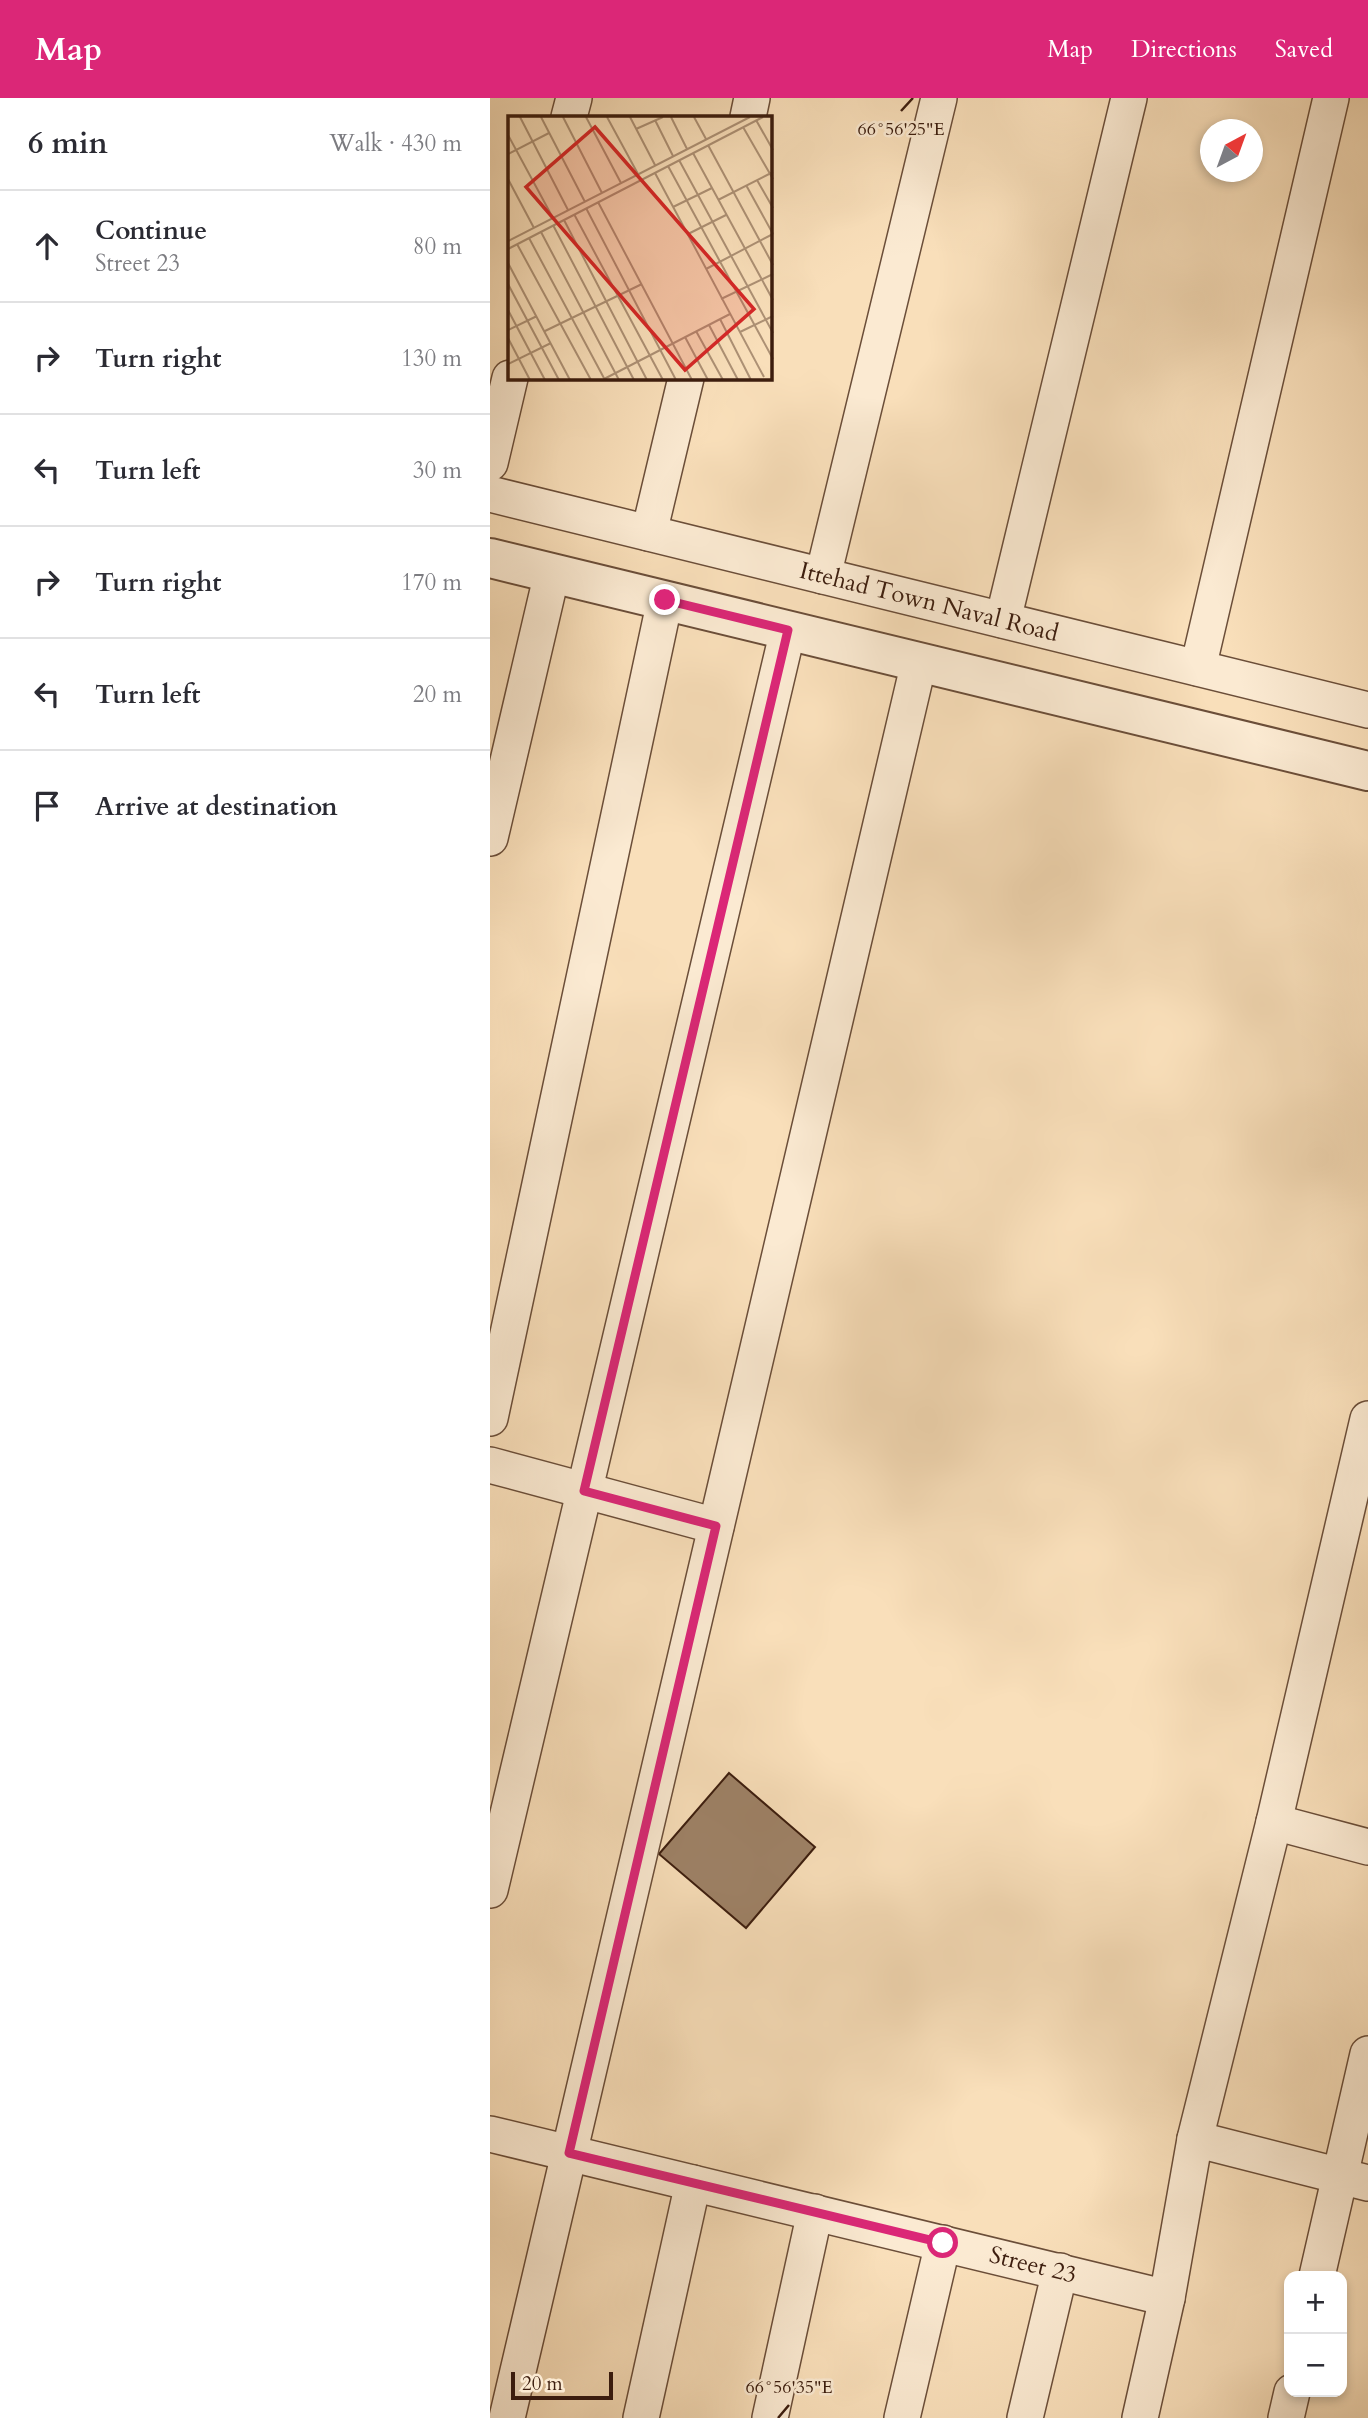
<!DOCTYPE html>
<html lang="en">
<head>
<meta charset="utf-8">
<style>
  body { margin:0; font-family:Cardo,serif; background:#f7f7f7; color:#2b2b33 }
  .controls { position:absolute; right:21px; bottom:21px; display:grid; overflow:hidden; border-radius:14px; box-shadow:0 4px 10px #0003 }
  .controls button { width:63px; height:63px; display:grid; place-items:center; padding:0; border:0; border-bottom:2px solid #e1e1e2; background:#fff; color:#2b2b33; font:35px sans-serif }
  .compass { position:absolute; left:710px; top:21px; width:63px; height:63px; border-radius:50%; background:#fff; box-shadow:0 4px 10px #0003; rotate:41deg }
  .scale { position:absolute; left:21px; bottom:18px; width:102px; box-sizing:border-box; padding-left:7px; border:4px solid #3c1d0e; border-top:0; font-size:19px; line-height:24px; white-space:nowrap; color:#3c1d0e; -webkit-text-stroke:5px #fbead2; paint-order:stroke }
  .stop { position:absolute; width:21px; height:21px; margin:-16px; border:5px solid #db2777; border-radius:50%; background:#fff }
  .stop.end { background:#db2777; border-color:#fff; box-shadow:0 2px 7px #0008 }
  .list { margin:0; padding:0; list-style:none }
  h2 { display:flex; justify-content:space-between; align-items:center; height:91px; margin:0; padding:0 28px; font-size:30px }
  h2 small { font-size:23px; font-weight:400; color:#7c7c81 }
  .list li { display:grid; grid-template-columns:46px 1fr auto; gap:21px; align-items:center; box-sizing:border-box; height:112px; padding:0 28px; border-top:2px solid #e1e1e2 }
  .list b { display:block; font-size:26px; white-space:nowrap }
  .list p { margin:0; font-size:23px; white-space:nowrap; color:#7c7c81 }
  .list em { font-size:23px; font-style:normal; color:#7c7c81 }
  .icon { flex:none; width:38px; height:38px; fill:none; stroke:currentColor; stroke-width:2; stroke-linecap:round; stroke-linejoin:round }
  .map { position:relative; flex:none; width:878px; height:2320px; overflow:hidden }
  header { display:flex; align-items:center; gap:42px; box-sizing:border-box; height:98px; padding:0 35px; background:#db2777; color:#fff }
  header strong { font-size:33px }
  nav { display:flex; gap:38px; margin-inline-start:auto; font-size:24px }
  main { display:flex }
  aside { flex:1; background:#fff }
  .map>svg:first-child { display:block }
</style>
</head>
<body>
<header>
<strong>Map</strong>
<nav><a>Map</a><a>Directions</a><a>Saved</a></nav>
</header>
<main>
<aside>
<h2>6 min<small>Walk · 430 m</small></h2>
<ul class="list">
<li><svg class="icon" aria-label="ahead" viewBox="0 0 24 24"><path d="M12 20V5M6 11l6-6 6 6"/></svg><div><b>Continue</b><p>Street 23</p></div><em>80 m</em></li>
<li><svg class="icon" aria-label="right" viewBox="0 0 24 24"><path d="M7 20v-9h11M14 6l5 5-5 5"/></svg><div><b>Turn right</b></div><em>130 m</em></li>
<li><svg class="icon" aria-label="left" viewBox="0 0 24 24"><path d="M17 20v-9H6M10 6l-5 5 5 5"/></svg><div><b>Turn left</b></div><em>30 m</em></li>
<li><svg class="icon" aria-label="right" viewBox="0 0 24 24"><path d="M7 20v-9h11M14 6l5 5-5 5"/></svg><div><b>Turn right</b></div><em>170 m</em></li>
<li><svg class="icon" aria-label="left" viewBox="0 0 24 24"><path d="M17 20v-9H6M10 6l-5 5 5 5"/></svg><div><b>Turn left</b></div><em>20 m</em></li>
<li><svg class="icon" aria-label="arrive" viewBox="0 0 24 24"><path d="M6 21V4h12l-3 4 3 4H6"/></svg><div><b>Arrive at destination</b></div></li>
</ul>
</aside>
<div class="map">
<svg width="878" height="2320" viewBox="0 0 878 2320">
  <rect width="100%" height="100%" fill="#f9dfba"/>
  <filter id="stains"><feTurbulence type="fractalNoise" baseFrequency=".00286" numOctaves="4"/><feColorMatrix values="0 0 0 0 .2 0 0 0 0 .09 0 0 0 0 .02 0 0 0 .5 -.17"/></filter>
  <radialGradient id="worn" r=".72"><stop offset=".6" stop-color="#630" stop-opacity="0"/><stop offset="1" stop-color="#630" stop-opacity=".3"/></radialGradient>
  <!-- building -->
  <polygon fill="#9e8267" stroke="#3c1d0e" stroke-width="2" points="239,1675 325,1749 256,1830 169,1756"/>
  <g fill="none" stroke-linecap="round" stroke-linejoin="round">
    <defs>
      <g id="minor">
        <polyline points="79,19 84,0"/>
        <polyline points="258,19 262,0"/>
        <polyline points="0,365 20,280"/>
        <polyline points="0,396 878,612"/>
        <polyline points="159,435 196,280"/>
        <polyline points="333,478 449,0"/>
        <polyline points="513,522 639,0"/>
        <polyline points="708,570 841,0"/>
        <polyline points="0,740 62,475"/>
        <polyline points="0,1320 175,502"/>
        <polyline points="0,1367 226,1428"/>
        <polyline points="784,1724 878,1749"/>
        <polyline points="0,1792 298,532"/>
        <polyline points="0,2036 677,2200"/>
        <polyline points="705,2041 878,2085"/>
        <polyline points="827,2178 878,1956"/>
        <polyline points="17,2320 429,564"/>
        <polyline points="151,2320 203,2085"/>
        <polyline points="280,2320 325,2114"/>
        <polyline points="412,2320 453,2145"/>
        <polyline points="535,2320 570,2173"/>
        <polyline points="650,2320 677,2200 705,2041 784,1724 878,1321"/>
        <polyline points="796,2320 802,2294"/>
      </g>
      <polyline id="tertiary" points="0,460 878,673"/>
    </defs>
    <!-- minor casing -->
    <use href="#minor" stroke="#6b4e39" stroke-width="38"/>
    <!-- tertiary casing -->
    <use href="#tertiary" stroke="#6b4e39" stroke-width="42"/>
    <!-- minor -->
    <use href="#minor" stroke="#fbead2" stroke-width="35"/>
    <!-- tertiary -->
    <use href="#tertiary" stroke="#fbead2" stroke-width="38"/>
  </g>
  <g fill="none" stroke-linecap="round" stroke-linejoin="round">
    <!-- route -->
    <polyline stroke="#db2777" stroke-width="9" points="175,502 298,532 94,1393 226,1428 79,2055 453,2145"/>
  </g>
  <!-- ticks -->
  <path fill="none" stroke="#3c1d0e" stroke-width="2.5" d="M411 13 423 0M288 2320 299 2307"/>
  <g text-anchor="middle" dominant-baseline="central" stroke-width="5" stroke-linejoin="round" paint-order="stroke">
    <!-- street labels -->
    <g font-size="24" fill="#3c1d0e" stroke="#fbead2">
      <text transform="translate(439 504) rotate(14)">Ittehad Town Naval Road</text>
      <text transform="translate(543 2167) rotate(14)">Street 23</text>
    </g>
  </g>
  <!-- overview -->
  <g transform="translate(18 18)">
    <rect width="264" height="264" fill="#f9dfba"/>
    <path fill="none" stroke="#ad9175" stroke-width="2" d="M12 1 60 94M33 1 77 86M55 1 94 77M78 1 113 67M99 1 130 58M122 1 147 49M163 1 179 33M186 1 198 23M147 4 165 40M248 4 265 34M235 11 265 63M128 13 155 1M0 19 45 102M200 29 265 149M185 37 265 184M0 38 41 17M171 44 265 217M160 50 265 243M147 57 256 261M0 63 26 112M249 64 265 92M238 69 265 118M210 84 265 56M90 86 184 264M165 91 204 72M78 92 168 264M66 98 155 264M56 104 139 264M45 109 126 264M33 116 111 264M180 118 218 99M21 122 97 264M0 125 242 1M9 128 83 264M0 133 255 1M0 147 62 264M198 153 265 118M0 168 51 264M213 183 265 158M0 194 37 264M212 203 243 264M201 209 230 264M0 214 29 200M37 215 134 168M188 215 215 264M232 216 265 200M177 221 200 264M0 222 22 264M0 248 43 227M96 263 222 198"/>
    <path fill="#d62828" fill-opacity="0.15" stroke="#d62828" stroke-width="3.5" d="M87 11 246 193 177 254 18 71Z"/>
    <rect width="264" height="264" fill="none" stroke="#3c1d0e" stroke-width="3.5"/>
  </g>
  <g font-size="18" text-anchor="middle" fill="#3c1d0e" stroke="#fbead2" stroke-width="5" stroke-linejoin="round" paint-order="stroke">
    <text x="411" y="37">66°56'25"E</text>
    <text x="299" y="2295">66°56'35"E</text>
  </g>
  <rect width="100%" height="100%" filter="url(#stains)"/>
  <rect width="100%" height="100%" fill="url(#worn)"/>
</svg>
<div class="controls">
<button>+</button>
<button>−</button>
</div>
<svg class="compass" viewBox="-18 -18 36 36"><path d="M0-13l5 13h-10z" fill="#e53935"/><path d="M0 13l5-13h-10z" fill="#7c7c81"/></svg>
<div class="scale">20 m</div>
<div class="stop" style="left:453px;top:2145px"></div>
<div class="stop end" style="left:175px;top:502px"></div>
</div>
</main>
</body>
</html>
